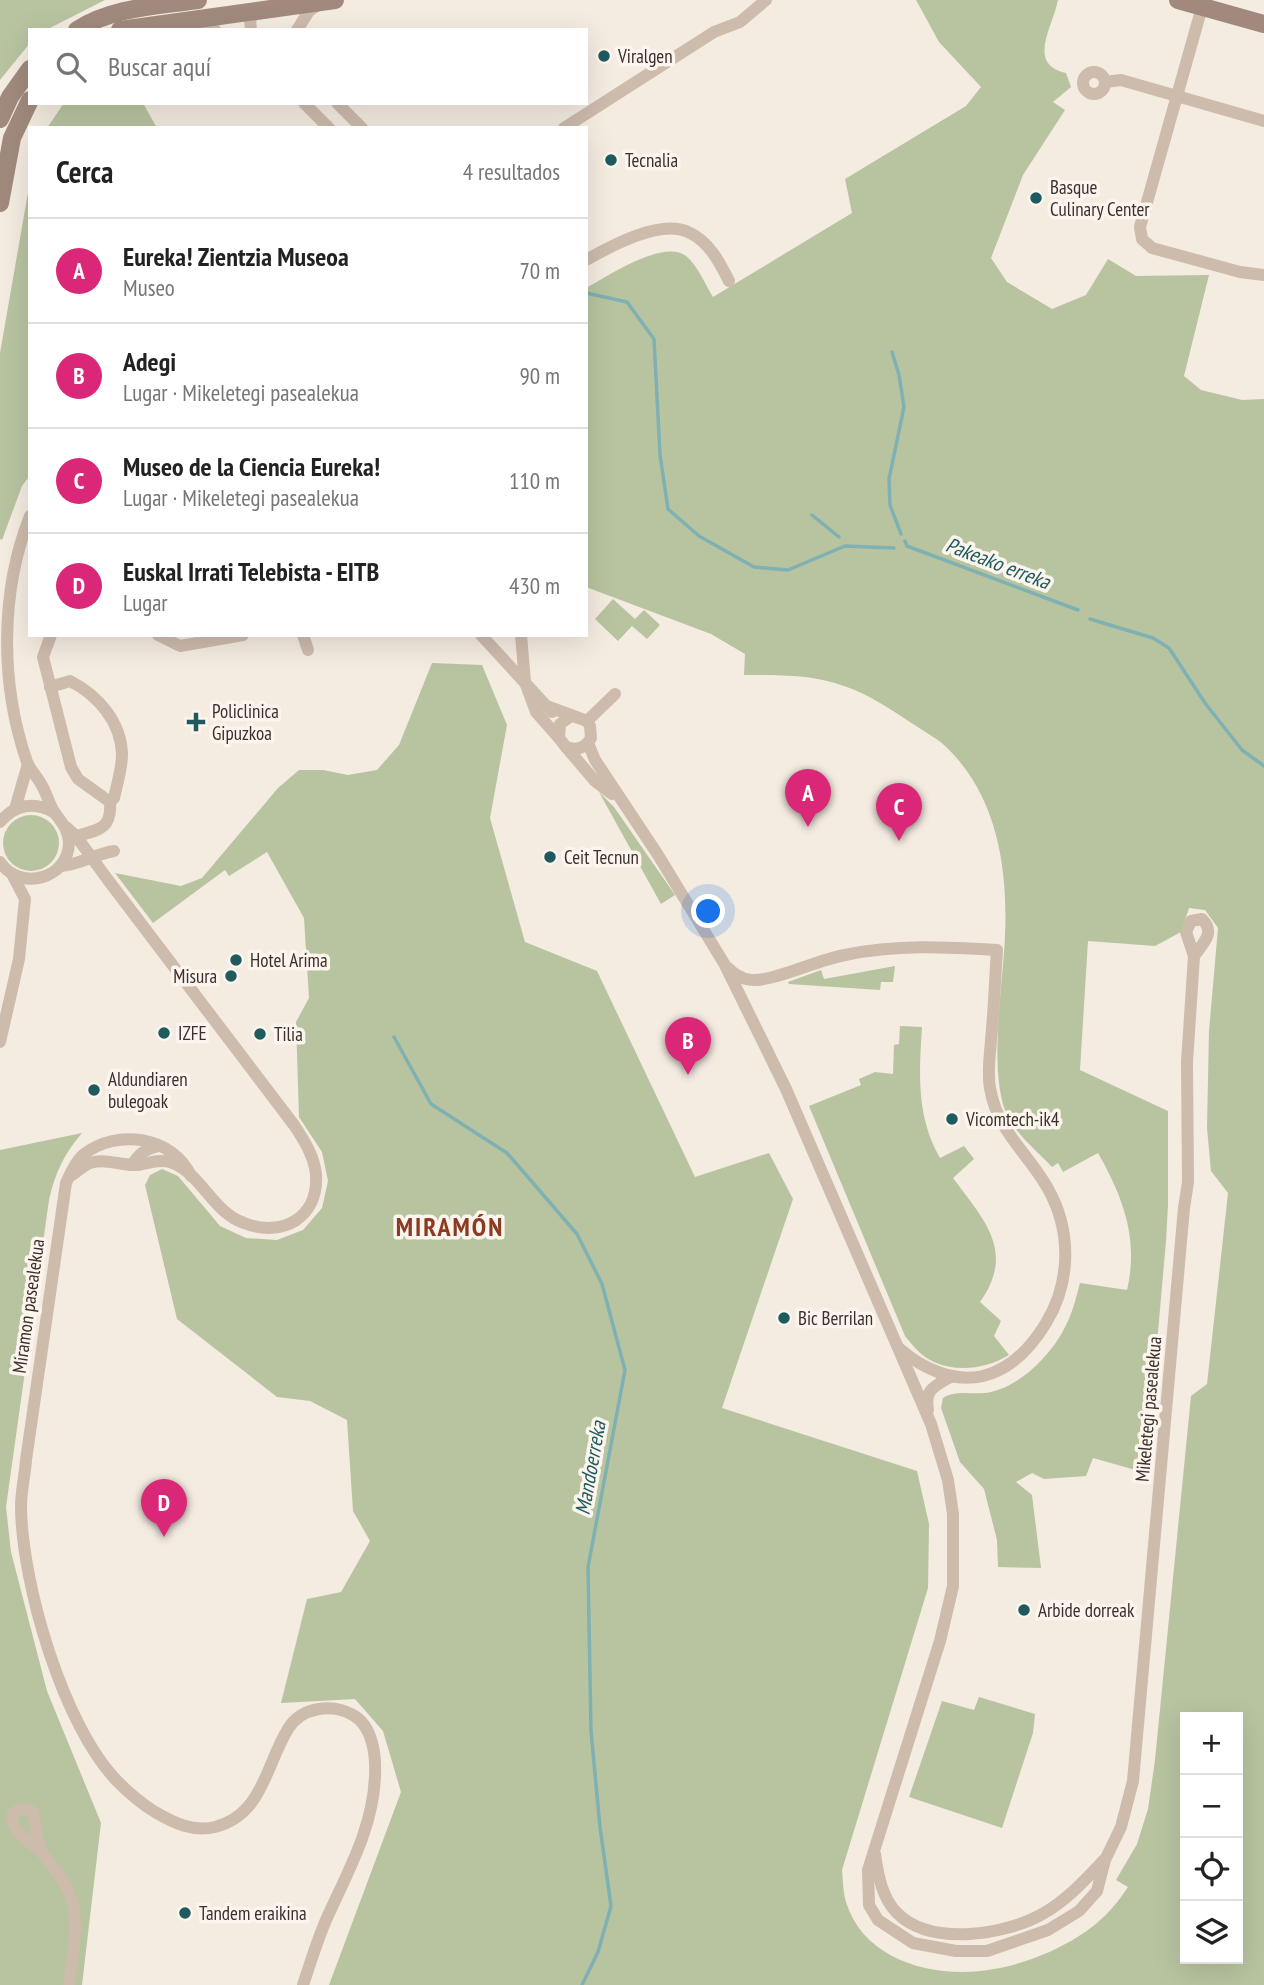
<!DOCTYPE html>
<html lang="es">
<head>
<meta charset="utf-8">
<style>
  body { margin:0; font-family:"PT Sans Narrow",sans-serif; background:#f6f6f6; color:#222 }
  .controls { position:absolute; right:21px; bottom:21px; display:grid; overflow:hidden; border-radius:0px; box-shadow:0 7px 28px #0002 }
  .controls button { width:63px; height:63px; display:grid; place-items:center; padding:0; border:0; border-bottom:2px solid #e0e0e0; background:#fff; color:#222; font:35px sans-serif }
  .you { position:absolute; left:709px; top:912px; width:24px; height:24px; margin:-18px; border:5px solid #fff; border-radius:50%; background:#1a73e8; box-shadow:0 0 0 10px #1a73e833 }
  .badge { display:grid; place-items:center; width:46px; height:46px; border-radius:50%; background:#db2777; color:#fff; font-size:23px; font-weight:700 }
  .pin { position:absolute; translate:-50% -58px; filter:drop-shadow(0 2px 4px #0008) }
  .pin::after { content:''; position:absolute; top:37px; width:24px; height:21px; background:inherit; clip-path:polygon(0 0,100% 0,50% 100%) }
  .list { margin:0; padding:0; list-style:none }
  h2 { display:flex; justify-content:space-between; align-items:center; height:91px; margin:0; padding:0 28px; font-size:30px }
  h2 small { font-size:23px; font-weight:400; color:#767676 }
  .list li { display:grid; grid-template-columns:46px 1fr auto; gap:21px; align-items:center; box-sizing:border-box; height:105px; padding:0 28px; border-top:2px solid #e0e0e0 }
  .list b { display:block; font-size:26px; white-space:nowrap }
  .list p { margin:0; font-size:23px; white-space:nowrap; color:#767676 }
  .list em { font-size:23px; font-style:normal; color:#767676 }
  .icon { flex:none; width:38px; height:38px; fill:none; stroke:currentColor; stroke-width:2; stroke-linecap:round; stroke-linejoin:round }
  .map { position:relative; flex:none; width:1264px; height:1985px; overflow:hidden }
  .search { position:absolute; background:#fff; box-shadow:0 7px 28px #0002; left:28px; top:28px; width:560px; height:77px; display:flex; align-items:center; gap:18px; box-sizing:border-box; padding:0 24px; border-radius:0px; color:#767676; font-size:26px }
  .panel { position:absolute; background:#fff; box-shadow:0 7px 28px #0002; left:28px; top:126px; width:560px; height:511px; border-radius:0px }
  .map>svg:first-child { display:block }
</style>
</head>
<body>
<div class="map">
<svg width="1264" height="1985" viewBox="0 0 1264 1985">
  <rect width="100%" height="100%" fill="#f4ebe1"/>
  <!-- green -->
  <g fill="#b8c4a0" fill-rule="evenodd">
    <polygon points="0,0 105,0 46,30 30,30 30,43 0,80"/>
    <path d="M916 0H1058C1053 27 1026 64 1066 73L1071 87 1053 102 1065 110 1023 175 991 258 1007 282 1052 309 1086 295 1108 259 1136 276 1209 275 1184 376 1201 390 1242 400 1264 399V1985H329L401 1792 383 1731 355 1699 281 1703 307 1599 341 1592 370 1541 353 1511 347 1420 310 1401 277 1397 177 1319 145 1185 150 1175 162 1169 178 1176 220 1226 246 1238 277 1240 303 1230 322 1208 328 1181 322 1152 299 1117 296 1022 309 998 304 918 267 852 229 876 225 870 153 923 115 873 181 886 202 878 278 788 299 770H323L348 775 377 770 399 745 432 663 482 665 507 725 490 818 525 942 597 971 695 1177 769 1153 793 1199 722 1408 917 1471 929 1524 928 1588 842 1870C843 1880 843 1892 846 1902 864 1962 938 1980 994 1969 1023 1964 1054 1952 1079 1936 1100 1923 1115 1907 1128 1887L1116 1880 1137 1844 1148 1809 1155 1760 1191 1396 1207 1384 1228 1193 1211 1171 1207 1128 1209 1031 1218 928 1205 910 1189 908 1181 932 1155 946 1088 941 1080 1070 1168 1111V1205L1166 1241 1146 1468 1132 1469 1093 1458 1086 1476 1044 1479 1032 1473 1016 1482 1032 1495 1041 1568 998 1567 997 1540 984 1489 960 1462 941 1408 943 1398C957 1389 975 1396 991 1392 1020 1386 1051 1355 1064 1329 1072 1315 1076 1298 1080 1283L1127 1290C1139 1239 1123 1197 1098 1153L1063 1172 1058 1163 1052 1167C1036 1150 1013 1132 1005 1110 989 1066 1003 984 1005 936 1008 867 997 794 944 745 935 737 923 731 913 724 892 710 868 694 844 686 812 674 776 675 744 675L745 654 711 634 586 587V288C608 276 663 239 686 256 698 266 705 284 713 297L852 213 845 179 966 106 981 87 939 42ZM1185 1717H1238V1959H1185Z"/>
    <polygon points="64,103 143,103 157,128 47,128"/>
    <polygon points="30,181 30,475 22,486 2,540 0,539 0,353"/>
    <polygon points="613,599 635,619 644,610 660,625 647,639 632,626 618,641 595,619"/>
    <polygon points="599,792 614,807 675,895 661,904"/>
    <circle cx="31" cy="843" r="28"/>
    <polygon points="895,966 893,982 881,982 880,990 789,984 788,982 821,970 824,979"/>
    <path d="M900 1026 922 1027C919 1073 916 1117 940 1158L964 1146 974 1159 953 1178C984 1220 1016 1251 980 1302L1001 1321 994 1336 1009 1355C988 1368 958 1373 934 1362 922 1357 913 1346 905 1336L809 1106 861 1085 859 1079 875 1072 893 1074 894 1045 899 1044Z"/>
    <path d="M82 1133C64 1154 55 1173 49 1200L6 1507 11 1552 47 1691 101 1823 82 1985H0V1150Z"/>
    <polygon points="979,1697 1035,1714 1033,1733 1002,1828 909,1797 942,1701 974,1710"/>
  </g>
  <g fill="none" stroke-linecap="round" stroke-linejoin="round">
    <!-- stream -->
    <g stroke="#7fb0b2" stroke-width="3.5">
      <polyline points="586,293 627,302 654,339 660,455 668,509 699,536 754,567 788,570 845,546 894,548"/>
      <polyline points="892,352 899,375 904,407 889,479 890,505 901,534"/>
      <polyline points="812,515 839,537"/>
      <polyline points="905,541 907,546 1078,610"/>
      <polyline points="1090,619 1153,638 1169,648 1205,703 1242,750 1264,766"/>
      <polyline points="394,1037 431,1104 507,1153 577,1234 602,1284 625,1370 588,1567 591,1731 600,1827 611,1906 598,1952 582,1985"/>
    </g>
    <!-- street -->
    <g stroke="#cdbbac" stroke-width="12">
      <polyline points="1202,7 1140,227 1142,239 1152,248 1240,272 1264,275"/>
      <polyline points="194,21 215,30"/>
      <polyline points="251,30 250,20 257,9"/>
      <polyline points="297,30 309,11 319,4"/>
      <circle cx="1094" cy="83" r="11"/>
      <polyline points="1105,82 1121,80 1264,121"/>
      <polyline points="304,103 329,128"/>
      <polyline points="337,103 362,128"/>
      <polyline points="564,128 714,32 740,22 766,0"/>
      <path d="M586 260C611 246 660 219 688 232 709 241 720 263 729 281"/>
      <path d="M51 635 43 657 71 767 78 779 110 802C112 829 99 830 76 836"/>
      <polyline points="158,635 180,646 243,635"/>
      <polyline points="303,635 308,650"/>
      <polyline points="481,635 552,712"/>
      <polyline points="521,635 525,682 536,712 559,738"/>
      <path d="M50 687 70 681C98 695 121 722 122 754 122 769 117 784 114 798L110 802"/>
      <path d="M549 707 587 721 590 726 591 738C585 748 577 751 566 747L559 738 560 724 571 716"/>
      <polyline points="587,721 615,694"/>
      <path d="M588 743 595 760 658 855 725 965 786 1089 931 1424 948 1480 953 1514V1586L940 1641 868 1870 869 1905 878 1920 913 1943 956 1951H987L1048 1930 1079 1911 1097 1891 1105 1860 1121 1827 1133 1781 1184 1208 1188 1182 1187 1062 1194 956 1186 932 1191 921 1202 919C1216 933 1203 943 1194 956"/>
      <polyline points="566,747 595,781 612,794"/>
      <polyline points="15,809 28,764"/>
      <path d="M0 822C15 804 35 801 55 813"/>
      <path d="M66 827 76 836 108 880 294 1125C304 1140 314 1156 316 1174 319 1218 282 1238 244 1223 212 1212 201 1172 170 1162 159 1159 149 1163 138 1165 122 1166 107 1158 90 1163 84 1165 78 1171 72 1175"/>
      <path d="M0 862C20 892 69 879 69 842 68 829 62 823 55 813 49 805 47 793 41 784 37 776 30 770 27 762 0 684 0 592 30 516"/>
      <path d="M60 866C80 865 94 854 114 851"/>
      <path d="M728 968C742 982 755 982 773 977 797 971 820 960 845 955 896 944 946 947 997 950 995 980 994 1010 991 1040 990 1056 987 1073 990 1088 997 1131 1027 1152 1047 1187 1072 1230 1071 1282 1046 1323 1031 1348 1011 1369 983 1376 953 1383 922 1368 900 1349"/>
      <polyline points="0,1042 19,959 25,899 12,874"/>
      <path d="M132 1165C139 1153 146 1149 159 1146"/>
      <path d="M191 1176C173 1136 116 1128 83 1155 75 1162 70 1174 66 1183L26 1460C25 1475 21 1491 21 1507 22 1584 63 1726 118 1782 129 1793 142 1804 155 1812 174 1823 192 1832 215 1827 263 1815 266 1764 288 1729 301 1707 332 1703 353 1715 373 1726 376 1756 375 1776 373 1829 347 1873 326 1920 317 1941 310 1964 303 1985"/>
      <path d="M928 1410C924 1389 935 1386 952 1376"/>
      <path d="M40 1851 33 1812C25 1806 19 1808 12 1815 13 1835 29 1839 41 1852 51 1864 63 1878 69 1893 81 1919 72 1957 69 1985"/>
      <path d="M875 1854C878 1875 882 1898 897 1913 931 1947 1007 1935 1044 1913 1067 1900 1086 1879 1104 1860"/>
    </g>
    <!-- secondary -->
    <g stroke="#a18a7d" stroke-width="18">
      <polyline points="1178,0 1264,24"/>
      <path d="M77 30C113 7 157 6 198 0"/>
      <polyline points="120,30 335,0"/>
      <polyline points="0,119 10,97 30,69"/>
      <polyline points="0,203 12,138 30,100"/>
    </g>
  </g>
  <!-- markers -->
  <g fill="#1f5a5e" stroke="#fbf5ee" stroke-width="2.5">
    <circle cx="604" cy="56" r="7"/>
    <circle cx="611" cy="160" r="7"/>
    <circle cx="1036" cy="198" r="7"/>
    <path d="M192.5 711.5h7v7h7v7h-7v7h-7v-7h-7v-7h7z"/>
    <circle cx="550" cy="857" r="7"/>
    <circle cx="236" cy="960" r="7"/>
    <circle cx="231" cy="976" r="7"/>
    <circle cx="164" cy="1033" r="7"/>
    <circle cx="260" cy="1034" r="7"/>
    <circle cx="94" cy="1090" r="7"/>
    <circle cx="952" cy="1119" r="7"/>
    <circle cx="784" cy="1318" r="7"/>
    <circle cx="1024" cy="1610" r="7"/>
    <circle cx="185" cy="1913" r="7"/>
  </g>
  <g text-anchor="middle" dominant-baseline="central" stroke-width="7" stroke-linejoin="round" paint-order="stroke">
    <!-- poi labels -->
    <g font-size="19" fill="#3b302b" stroke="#fbf5ee" text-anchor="start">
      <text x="618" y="56">Viralgen</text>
      <text x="625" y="160">Tecnalia</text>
      <text x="1050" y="187">Basque<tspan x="1050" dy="22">Culinary Center</tspan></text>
      <text x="212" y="711">Policlinica<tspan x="212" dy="22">Gipuzkoa</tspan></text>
      <text x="564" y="857">Ceit Tecnun</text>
      <text x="250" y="960">Hotel Arima</text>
      <text x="217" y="976" text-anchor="end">Misura</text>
      <text x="178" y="1033">IZFE</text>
      <text x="274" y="1034">Tilia</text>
      <text x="108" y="1079">Aldundiaren<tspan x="108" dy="22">bulegoak</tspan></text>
      <text x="966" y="1119">Vicomtech-ik4</text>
      <text x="798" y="1318">Bic Berrilan</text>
      <text x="1038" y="1610">Arbide dorreak</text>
      <text x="199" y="1913">Tandem eraikina</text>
    </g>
    <!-- street labels -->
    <g font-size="19" fill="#3b302b" stroke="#fbf5ee">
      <text transform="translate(28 1306) rotate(-82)">Miramon pasealekua</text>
      <text transform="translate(1148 1409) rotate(-85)">Mikeletegi pasealekua</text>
    </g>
    <!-- water labels -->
    <g font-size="21" font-style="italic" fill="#1f5a5e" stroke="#fbf5ee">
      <text transform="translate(998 563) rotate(21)">Pakeako erreka</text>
      <text transform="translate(590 1468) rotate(-80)">Mandoerreka</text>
    </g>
    <!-- district labels -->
    <g font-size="26" font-weight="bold" letter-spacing="2" fill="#8c3b22" stroke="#fbf5ee">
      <text x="450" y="1226">MIRAMÓN</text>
    </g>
  </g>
</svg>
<div class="controls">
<button>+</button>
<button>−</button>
<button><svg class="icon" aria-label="locate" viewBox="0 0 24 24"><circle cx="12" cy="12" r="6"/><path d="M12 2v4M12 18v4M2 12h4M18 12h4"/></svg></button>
<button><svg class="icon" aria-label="layers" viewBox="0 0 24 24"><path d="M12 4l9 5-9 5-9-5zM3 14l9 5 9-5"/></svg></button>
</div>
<div class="you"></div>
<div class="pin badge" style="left:808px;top:827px">A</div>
<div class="pin badge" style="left:688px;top:1075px">B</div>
<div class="pin badge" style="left:899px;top:841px">C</div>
<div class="pin badge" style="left:164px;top:1537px">D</div>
<div class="search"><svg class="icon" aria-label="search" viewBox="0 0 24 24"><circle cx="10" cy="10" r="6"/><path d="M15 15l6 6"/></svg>Buscar aquí</div>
<section class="panel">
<h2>Cerca<small>4 resultados</small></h2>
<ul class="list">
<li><span class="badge">A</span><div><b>Eureka! Zientzia Museoa</b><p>Museo</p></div><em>70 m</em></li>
<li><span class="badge">B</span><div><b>Adegi</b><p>Lugar · Mikeletegi pasealekua</p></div><em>90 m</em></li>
<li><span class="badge">C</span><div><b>Museo de la Ciencia Eureka!</b><p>Lugar · Mikeletegi pasealekua</p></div><em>110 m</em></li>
<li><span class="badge">D</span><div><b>Euskal Irrati Telebista - EITB</b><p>Lugar</p></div><em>430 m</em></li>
</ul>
</section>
</div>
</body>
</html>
